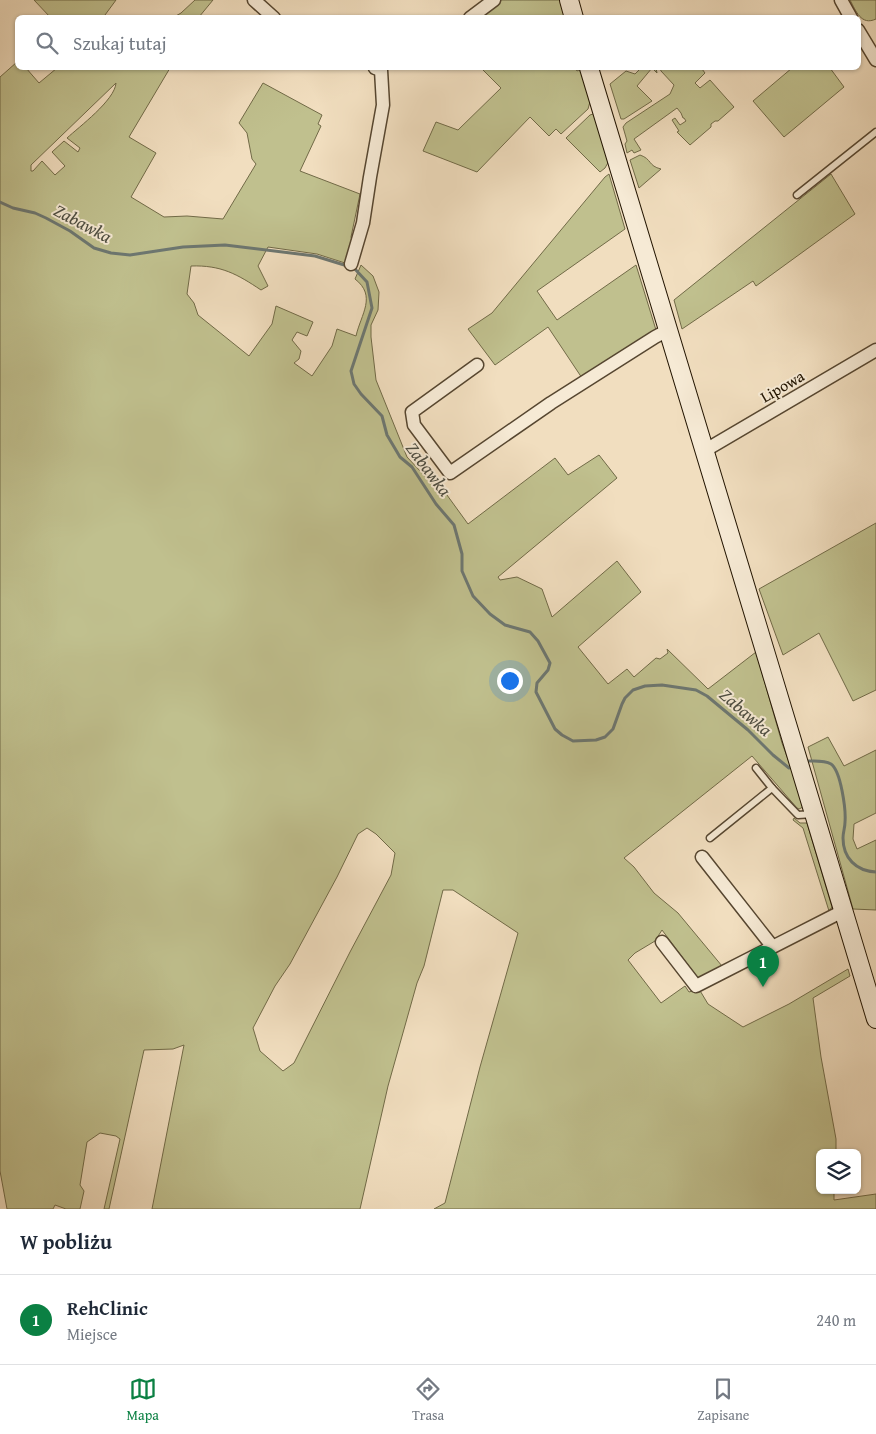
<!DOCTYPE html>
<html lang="pl">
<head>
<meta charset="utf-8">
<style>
  body { margin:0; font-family:"Gentium Book Plus",serif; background:#f6f6f7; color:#1f2937 }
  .controls { position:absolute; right:15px; bottom:15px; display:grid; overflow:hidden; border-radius:8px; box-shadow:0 1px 4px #0004 }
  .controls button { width:45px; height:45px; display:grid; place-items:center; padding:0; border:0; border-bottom:1px solid #e0e1e3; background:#fff; color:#1f2937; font:25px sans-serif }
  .you { position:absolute; left:509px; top:680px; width:18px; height:18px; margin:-12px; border:4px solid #fff; border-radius:50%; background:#1a73e8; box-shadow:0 0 0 8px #1a73e833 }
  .badge { display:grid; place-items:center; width:32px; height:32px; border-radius:50%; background:#0b8043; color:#fff; font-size:16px; font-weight:700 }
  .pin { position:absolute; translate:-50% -41px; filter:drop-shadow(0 1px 2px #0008) }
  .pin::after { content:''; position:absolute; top:26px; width:18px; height:15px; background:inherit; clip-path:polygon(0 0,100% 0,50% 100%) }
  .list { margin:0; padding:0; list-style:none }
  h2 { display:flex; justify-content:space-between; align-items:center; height:65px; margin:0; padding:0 20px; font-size:21px }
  h2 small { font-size:16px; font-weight:400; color:#747a83 }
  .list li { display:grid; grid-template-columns:32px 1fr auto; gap:15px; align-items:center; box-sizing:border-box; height:90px; padding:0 20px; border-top:1px solid #e0e1e3 }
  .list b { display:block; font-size:19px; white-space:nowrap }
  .list p { margin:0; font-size:16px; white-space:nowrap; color:#747a83 }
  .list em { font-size:16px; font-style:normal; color:#747a83 }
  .icon { flex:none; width:28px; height:28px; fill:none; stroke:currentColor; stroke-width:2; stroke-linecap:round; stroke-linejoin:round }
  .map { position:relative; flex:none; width:876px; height:1209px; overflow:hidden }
  .search { position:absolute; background:#fff; box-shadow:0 1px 4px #0004; left:15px; right:15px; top:15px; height:55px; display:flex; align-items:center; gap:12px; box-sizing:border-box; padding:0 18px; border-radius:8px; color:#747a83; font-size:19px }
  .sheet { height:155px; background:#fff }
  nav { display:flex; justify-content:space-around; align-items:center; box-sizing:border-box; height:70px; border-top:1px solid #e0e1e3; background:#fff; font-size:14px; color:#747a83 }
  nav a { display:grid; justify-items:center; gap:2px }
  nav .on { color:#0b8043 }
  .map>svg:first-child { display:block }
</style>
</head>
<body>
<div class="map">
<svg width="876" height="1209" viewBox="0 0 876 1209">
  <rect width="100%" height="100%" fill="#f1debf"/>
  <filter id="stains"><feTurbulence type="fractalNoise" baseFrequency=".004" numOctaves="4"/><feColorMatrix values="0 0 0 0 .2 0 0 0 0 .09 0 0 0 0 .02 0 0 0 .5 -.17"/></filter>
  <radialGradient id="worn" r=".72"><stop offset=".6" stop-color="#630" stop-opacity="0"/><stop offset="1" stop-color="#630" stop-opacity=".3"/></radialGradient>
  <!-- green -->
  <g fill="#c0c08e" stroke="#716a47" fill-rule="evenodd">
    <polygon points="34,0 116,0 105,15 108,18 50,17"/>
    <polygon points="195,0 213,0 199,17 174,17 181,13"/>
    <polygon points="498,0 560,0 566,17 475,18"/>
    <path d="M850 0H876V19C861 26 856 11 850 0Z"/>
    <path d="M17 62 18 68H26L39 83 57 68H170L129 137 156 153 131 197 164 217 187 216 223 219 256 164 252 159 247 133 239 123 263 83 322 115 318 124 321 126 300 171 360 194 351 237 354 246 349 262 345 263 317 254 268 247 258 266 268 286 261 290C237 274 221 265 191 266L187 294 194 303 198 315 249 356 272 324 276 306 313 322 307 336 297 332 292 340 301 351 299 359 294 363 312 376 332 346 337 329 356 336C361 314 377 296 355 279L361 265 373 276 379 292 378 310 371 325V337L376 380 407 457 435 487 439 484 468 524 555 458 568 475 599 455 617 478 498 577 500 580 517 577 542 589 552 617 617 561 641 592 578 647 608 684 627 669 634 677 656 658 660 659 668 653 667 649 708 689 756 652 782 743 804 803 803 807 799 809 797 808 752 756 624 858 634 867 654 893 678 913 722 966 698 978 662 930 655 941 635 953 628 960 661 1003 685 986 689 992 699 989 708 1004 743 1027 789 1004 848 969 850 976 813 998 821 1057 836 1139V1153H820V1190H834V1200L876 1194V1209H434L445 1203 480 1067 518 933 453 890H443L424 966 417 983 388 1086 360 1209H152L184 1045 173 1049 144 1050 109 1209H104L120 1139 116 1136 100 1133 87 1142 80 1185 84 1191 80 1209H66L55 1205 53 1209H7L0 1171V77ZM116 83C115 100 79 127 67 138L80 148 78 152 64 141 52 152 65 166 55 175 42 161 33 171H31V165ZM367 828 376 834 395 853 391 875 350 952 294 1063 283 1071 260 1051 253 1028 275 986 290 964 337 877 358 834Z"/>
    <polygon points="481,68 575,68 577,71 581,69 591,98 588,109 561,134 556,129 549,136 530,117 477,172 423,151 436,122 458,130 501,88"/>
    <polygon points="641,68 656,68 657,73 652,68 637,86 652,101 624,119 621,119 610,84 626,71 635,74"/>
    <polygon points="660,68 703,68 702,69 705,73 695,83 700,88 710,80 734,107 718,121 715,121 711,124 711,127 690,145 677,132 679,131 672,120 675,118 680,125 686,121 684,118 683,118 681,113 677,108 634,139 641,150 634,153 632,150 627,153 625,144 627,141 623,127 626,123 670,94 674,85 661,71"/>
    <polygon points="792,68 830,68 844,87 784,137 753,101"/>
    <polygon points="593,114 596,115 610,159 605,168 600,172 566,138 590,115"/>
    <path d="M640 155C652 159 648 166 661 169L639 188 630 160Z"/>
    <polygon points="609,174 625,229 537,291 557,320 636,265 656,330 582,378 548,327 495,365 468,329 492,313 605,177"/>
    <polygon points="831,174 855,214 756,286 753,281 682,329 674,300"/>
    <polygon points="876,523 876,690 853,701 819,633 783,655 759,589"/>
    <polygon points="828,737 844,766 876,750 876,813 854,824 853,839 857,849 876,840 876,910 853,909 808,747"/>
    <polygon points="794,818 800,823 807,823 832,907 829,911 803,828 793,820"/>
  </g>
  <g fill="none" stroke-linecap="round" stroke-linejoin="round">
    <!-- stream -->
    <g stroke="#6d7771" stroke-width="3">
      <polyline points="0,202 13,208 35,213 46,218 70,231 94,248 111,253 130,255 183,247 225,245 315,256 354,268 367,282 372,308 351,371 354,384 361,394 382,416 387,435 400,457 412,467 436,504 454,525 462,554 462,571 473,596 490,614 505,625 530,632 538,641 550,663 548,670 537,683 536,692 555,729 562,735 573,741 596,740 605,737 613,729 622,704 625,698 633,690 645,686 662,685 696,690 707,696 748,730 773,755 789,768"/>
      <path d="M808 761C816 761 824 760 831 764 841 771 846 810 845 822 845 828 843 832 843 838 843 858 856 871 876 872"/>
    </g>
    <defs>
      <g id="lane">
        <polyline points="797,195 876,132"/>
        <polyline points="756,768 772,788"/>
        <polyline points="710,838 772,788 798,815 813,814"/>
      </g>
      <g id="street">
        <polyline points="254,0 274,18"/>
        <polyline points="841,0 851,18"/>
        <polyline points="470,18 494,0"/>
        <polyline points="858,30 876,60"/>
        <polyline points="351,264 363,223 370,177 383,105 381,70 375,68"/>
        <polyline points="477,365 412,412 414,425 450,473 551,403 655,337 668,330"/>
        <polyline points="704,451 876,350"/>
        <polyline points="702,857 772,946"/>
        <polyline points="662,942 696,986 843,911"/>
      </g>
      <g id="secondary">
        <polyline points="569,0 574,18"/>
        <polyline points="589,68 876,1019"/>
      </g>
    </defs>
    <!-- lane casing -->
    <use href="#lane" stroke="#564630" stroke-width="9"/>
    <!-- street casing -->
    <use href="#street" stroke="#564630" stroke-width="15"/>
    <!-- secondary casing -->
    <use href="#secondary" stroke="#221400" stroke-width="20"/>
    <!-- lane -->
    <use href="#lane" stroke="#f6ead5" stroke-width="6"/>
    <!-- street -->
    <use href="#street" stroke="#f6ead5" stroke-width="12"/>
    <!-- secondary -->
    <use href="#secondary" stroke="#f6ead5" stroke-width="18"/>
  </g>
  <g text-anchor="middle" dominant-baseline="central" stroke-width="4" stroke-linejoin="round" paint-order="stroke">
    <!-- street labels -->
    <g font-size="16" fill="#221400" stroke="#f6ead5">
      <text transform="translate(782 386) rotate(-30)">Lipowa</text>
    </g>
    <!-- water labels -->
    <g font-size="18" font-style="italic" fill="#4e4e42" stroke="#f6ead5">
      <text transform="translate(83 223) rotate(28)">Zabawka</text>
      <text transform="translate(429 469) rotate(53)">Zabawka</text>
      <text transform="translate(746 712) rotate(41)">Zabawka</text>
    </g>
  </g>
  <rect width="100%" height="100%" filter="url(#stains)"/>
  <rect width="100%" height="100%" fill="url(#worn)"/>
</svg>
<div class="controls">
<button><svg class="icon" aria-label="layers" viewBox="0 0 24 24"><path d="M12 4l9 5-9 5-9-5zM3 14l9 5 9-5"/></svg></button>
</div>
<div class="you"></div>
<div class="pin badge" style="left:763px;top:987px">1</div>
<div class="search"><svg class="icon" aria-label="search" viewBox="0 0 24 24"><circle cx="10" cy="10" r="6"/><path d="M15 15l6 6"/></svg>Szukaj tutaj</div>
</div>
<section class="sheet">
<h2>W pobliżu<small></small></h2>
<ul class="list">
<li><span class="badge">1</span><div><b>RehClinic</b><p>Miejsce</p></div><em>240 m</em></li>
</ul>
</section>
<nav>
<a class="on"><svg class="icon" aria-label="map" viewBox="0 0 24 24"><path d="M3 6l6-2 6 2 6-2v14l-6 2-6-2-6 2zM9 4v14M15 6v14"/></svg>Mapa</a>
<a><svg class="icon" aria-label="directions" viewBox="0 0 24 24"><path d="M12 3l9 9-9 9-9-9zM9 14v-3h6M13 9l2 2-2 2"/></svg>Trasa</a>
<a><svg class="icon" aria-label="saved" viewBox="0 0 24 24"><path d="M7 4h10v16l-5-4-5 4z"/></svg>Zapisane</a>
</nav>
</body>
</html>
